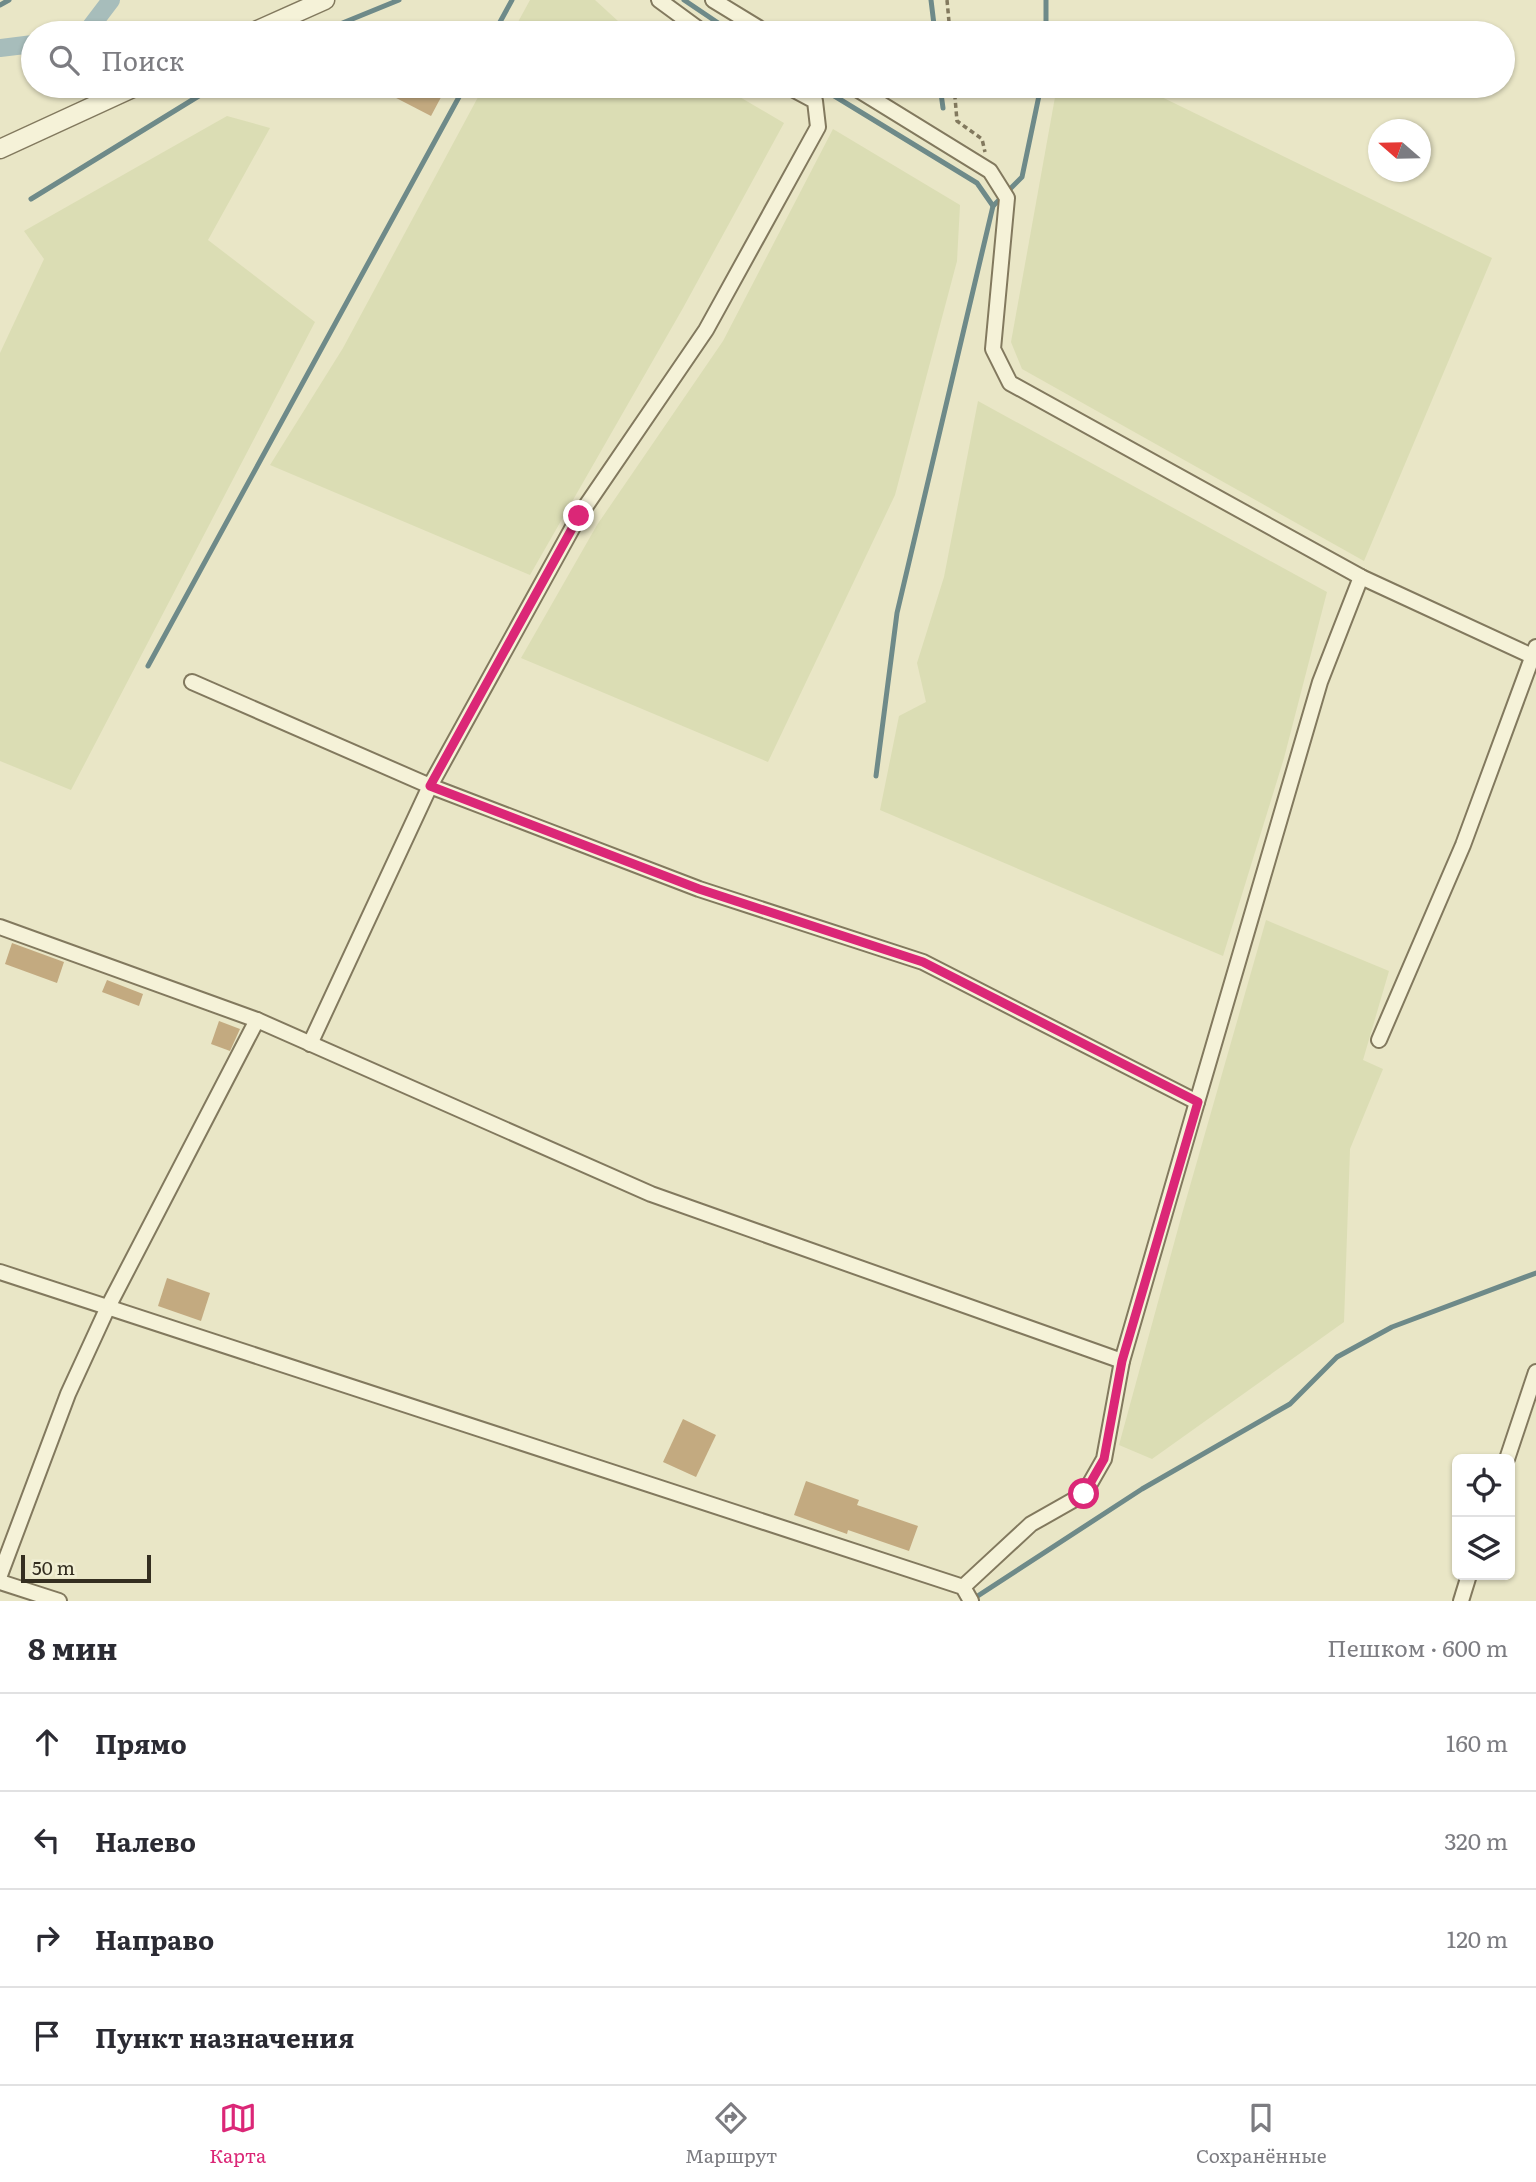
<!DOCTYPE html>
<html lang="ru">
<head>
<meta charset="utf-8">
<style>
  body { margin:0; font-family:Literata,serif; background:#f7f7f7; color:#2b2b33 }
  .controls { position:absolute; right:21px; bottom:21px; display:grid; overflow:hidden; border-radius:10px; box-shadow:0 2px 5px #0004 }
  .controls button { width:63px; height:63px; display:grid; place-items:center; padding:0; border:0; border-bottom:2px solid #e1e1e2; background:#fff; color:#2b2b33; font:35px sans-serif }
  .compass { position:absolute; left:1368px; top:119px; width:63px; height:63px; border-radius:50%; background:#fff; box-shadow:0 2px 5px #0004; rotate:290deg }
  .scale { position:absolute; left:21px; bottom:18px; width:130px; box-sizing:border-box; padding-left:7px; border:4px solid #342e20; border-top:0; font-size:19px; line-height:24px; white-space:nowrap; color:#342e20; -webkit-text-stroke:5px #f1efd4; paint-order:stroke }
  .stop { position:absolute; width:21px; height:21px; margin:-16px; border:5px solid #db2777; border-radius:50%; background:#fff }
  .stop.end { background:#db2777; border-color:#fff; box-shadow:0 2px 7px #0008 }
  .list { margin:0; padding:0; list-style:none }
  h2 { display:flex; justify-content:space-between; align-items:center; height:91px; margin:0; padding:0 28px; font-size:30px }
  h2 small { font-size:23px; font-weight:400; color:#7c7c81 }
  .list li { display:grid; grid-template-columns:46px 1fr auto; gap:21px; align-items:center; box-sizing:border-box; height:98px; padding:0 28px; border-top:2px solid #e1e1e2 }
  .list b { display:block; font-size:26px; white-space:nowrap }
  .list em { font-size:23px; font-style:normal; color:#7c7c81 }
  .icon { flex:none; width:38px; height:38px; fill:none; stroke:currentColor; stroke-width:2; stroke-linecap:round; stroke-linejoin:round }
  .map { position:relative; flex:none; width:1536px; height:1601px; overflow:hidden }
  .search { position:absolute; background:#fff; box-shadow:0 2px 5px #0004; left:21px; right:21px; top:21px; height:77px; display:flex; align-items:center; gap:18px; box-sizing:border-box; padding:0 24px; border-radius:38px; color:#7c7c81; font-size:26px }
  .sheet { height:483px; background:#fff }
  nav { display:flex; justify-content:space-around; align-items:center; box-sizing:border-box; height:98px; border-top:2px solid #e1e1e2; background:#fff; font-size:19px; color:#7c7c81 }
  nav a { display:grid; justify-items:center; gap:4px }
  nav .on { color:#db2777 }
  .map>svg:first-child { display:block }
</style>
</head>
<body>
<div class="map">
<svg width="1536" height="1601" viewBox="0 0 1536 1601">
  <rect width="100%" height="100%" fill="#e9e6c6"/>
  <!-- farmland -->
  <g fill="#dbddb4">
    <polygon points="530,0 595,0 631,33 512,33"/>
    <polygon points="484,86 721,86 784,123 683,308 530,575 270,465 343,348"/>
    <polygon points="1057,86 1139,86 1492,258 1364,561 1022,369 1011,342"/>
    <polygon points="227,116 270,128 208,240 315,322 71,790 0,761 0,353 44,259 24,231"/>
    <polygon points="833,129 960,205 957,261 895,495 768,762 521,658 597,525 723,341"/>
    <polygon points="978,401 1327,592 1284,758 1223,956 880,810 899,716 926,702 917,663 944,577"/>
    <polygon points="1266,920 1389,971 1363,1060 1383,1069 1350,1149 1344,1322 1152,1459 1119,1445 1182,1214"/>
  </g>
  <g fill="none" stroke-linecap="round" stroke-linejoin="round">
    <!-- stream -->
    <g stroke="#6e8a89" stroke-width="5">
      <polyline points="684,0 733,33"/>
      <polyline points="931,0 935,33"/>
      <polyline points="1046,0 1046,33"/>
      <polyline points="0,5 9,0"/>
      <polyline points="318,33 399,0"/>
      <polyline points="494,33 512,0"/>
      <polyline points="818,86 977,183 993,206"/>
      <polyline points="940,86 943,108"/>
      <polyline points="31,199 215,86"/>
      <polyline points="148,666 465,86"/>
      <polyline points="876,776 897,613 993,206 1022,177 1041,86"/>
      <polyline points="973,1599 1142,1489 1290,1404 1337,1357 1392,1327 1536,1273"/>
    </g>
    <!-- canal -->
    <g stroke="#a7bdbb" stroke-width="18">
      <polyline points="86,33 111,0"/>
      <polyline points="0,48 33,44"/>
    </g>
  </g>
  <!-- building -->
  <g fill="#c3aa80">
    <polygon points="373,86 447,86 431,116"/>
    <polygon points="12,943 64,962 57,983 5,964"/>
    <polygon points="107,980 143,994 139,1006 102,992"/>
    <polygon points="219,1021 240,1029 230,1051 211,1044"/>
    <polygon points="167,1278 210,1293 201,1321 158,1306"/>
    <polygon points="683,1419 716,1435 696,1477 663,1462"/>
    <polygon points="806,1481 859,1500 857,1505 918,1526 909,1551 848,1530 847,1534 794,1515"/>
  </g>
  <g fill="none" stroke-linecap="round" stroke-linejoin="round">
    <defs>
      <g id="minor">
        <polyline points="659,0 704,33"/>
        <polyline points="713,0 767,33"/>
        <polyline points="852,86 990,171 1007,198 993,349 1010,383 1361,577 1532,656"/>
        <polyline points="192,682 430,786 699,889 923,962 1197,1102"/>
        <polyline points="0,927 257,1020 651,1194 1122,1361"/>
        <polyline points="1379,1040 1463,845 1536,647"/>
        <polyline points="310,1044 430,786 579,516 706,330 818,127 815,101 787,86"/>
        <polyline points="0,1272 963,1587 971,1601"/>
        <polyline points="1507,1459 1536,1372"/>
        <polyline points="0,1575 68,1394 108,1307 257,1020"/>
        <polyline points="0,1582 59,1601"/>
        <polyline points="963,1587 1031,1524 1084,1494 1104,1459 1122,1361 1197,1102 1320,682 1361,577"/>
        <polyline points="1461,1601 1469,1575"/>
      </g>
      <g id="tertiary">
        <polyline points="251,33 325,0"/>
        <polyline points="0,149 137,86"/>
      </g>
    </defs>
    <!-- minor casing -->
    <use href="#minor" stroke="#82795e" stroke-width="18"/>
    <!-- tertiary casing -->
    <use href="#tertiary" stroke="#82795e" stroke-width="21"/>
    <!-- path -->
    <g stroke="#82795e" stroke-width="3.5" stroke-dasharray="5 3.5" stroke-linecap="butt">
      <polyline points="947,0 950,33"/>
      <polyline points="954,86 957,121 982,139 985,152"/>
    </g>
    <!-- minor -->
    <use href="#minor" stroke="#f5f2d8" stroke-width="14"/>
    <!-- tertiary -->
    <use href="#tertiary" stroke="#f5f2d8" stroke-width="18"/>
  </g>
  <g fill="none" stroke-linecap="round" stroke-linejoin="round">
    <!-- route -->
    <polyline stroke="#db2777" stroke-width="9" points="579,516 430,786 699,889 923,962 1198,1102 1122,1361 1104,1459 1084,1494"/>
  </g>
</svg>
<div class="controls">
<button><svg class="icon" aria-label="locate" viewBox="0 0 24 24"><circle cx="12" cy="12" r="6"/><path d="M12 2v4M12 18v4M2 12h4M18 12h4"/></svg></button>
<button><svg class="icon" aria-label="layers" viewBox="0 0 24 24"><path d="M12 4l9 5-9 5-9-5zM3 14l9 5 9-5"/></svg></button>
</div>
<svg class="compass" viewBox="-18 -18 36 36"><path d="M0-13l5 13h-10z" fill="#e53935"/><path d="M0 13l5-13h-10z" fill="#7c7c81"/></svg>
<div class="scale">50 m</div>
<div class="stop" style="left:1084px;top:1494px"></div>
<div class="stop end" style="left:579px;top:516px"></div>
<div class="search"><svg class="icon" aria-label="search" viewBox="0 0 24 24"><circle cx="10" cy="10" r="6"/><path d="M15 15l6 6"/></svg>Поиск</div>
</div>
<section class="sheet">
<h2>8 мин<small>Пешком · 600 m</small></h2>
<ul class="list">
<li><svg class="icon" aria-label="ahead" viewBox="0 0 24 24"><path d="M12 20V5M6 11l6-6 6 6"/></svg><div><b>Прямо</b></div><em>160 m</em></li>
<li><svg class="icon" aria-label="left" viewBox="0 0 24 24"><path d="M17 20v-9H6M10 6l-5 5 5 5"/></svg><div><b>Налево</b></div><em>320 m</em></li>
<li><svg class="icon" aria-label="right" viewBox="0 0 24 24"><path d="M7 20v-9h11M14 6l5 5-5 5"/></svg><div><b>Направо</b></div><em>120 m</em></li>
<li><svg class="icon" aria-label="arrive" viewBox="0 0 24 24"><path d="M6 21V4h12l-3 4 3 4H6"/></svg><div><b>Пункт назначения</b></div></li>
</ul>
</section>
<nav>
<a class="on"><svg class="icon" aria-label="map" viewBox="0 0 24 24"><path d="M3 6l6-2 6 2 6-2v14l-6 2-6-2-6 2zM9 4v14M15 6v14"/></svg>Карта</a>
<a><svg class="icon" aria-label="directions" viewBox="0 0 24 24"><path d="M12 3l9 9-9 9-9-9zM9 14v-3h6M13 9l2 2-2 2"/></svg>Маршрут</a>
<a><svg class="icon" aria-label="saved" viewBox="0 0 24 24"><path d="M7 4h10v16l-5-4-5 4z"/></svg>Сохранённые</a>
</nav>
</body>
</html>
